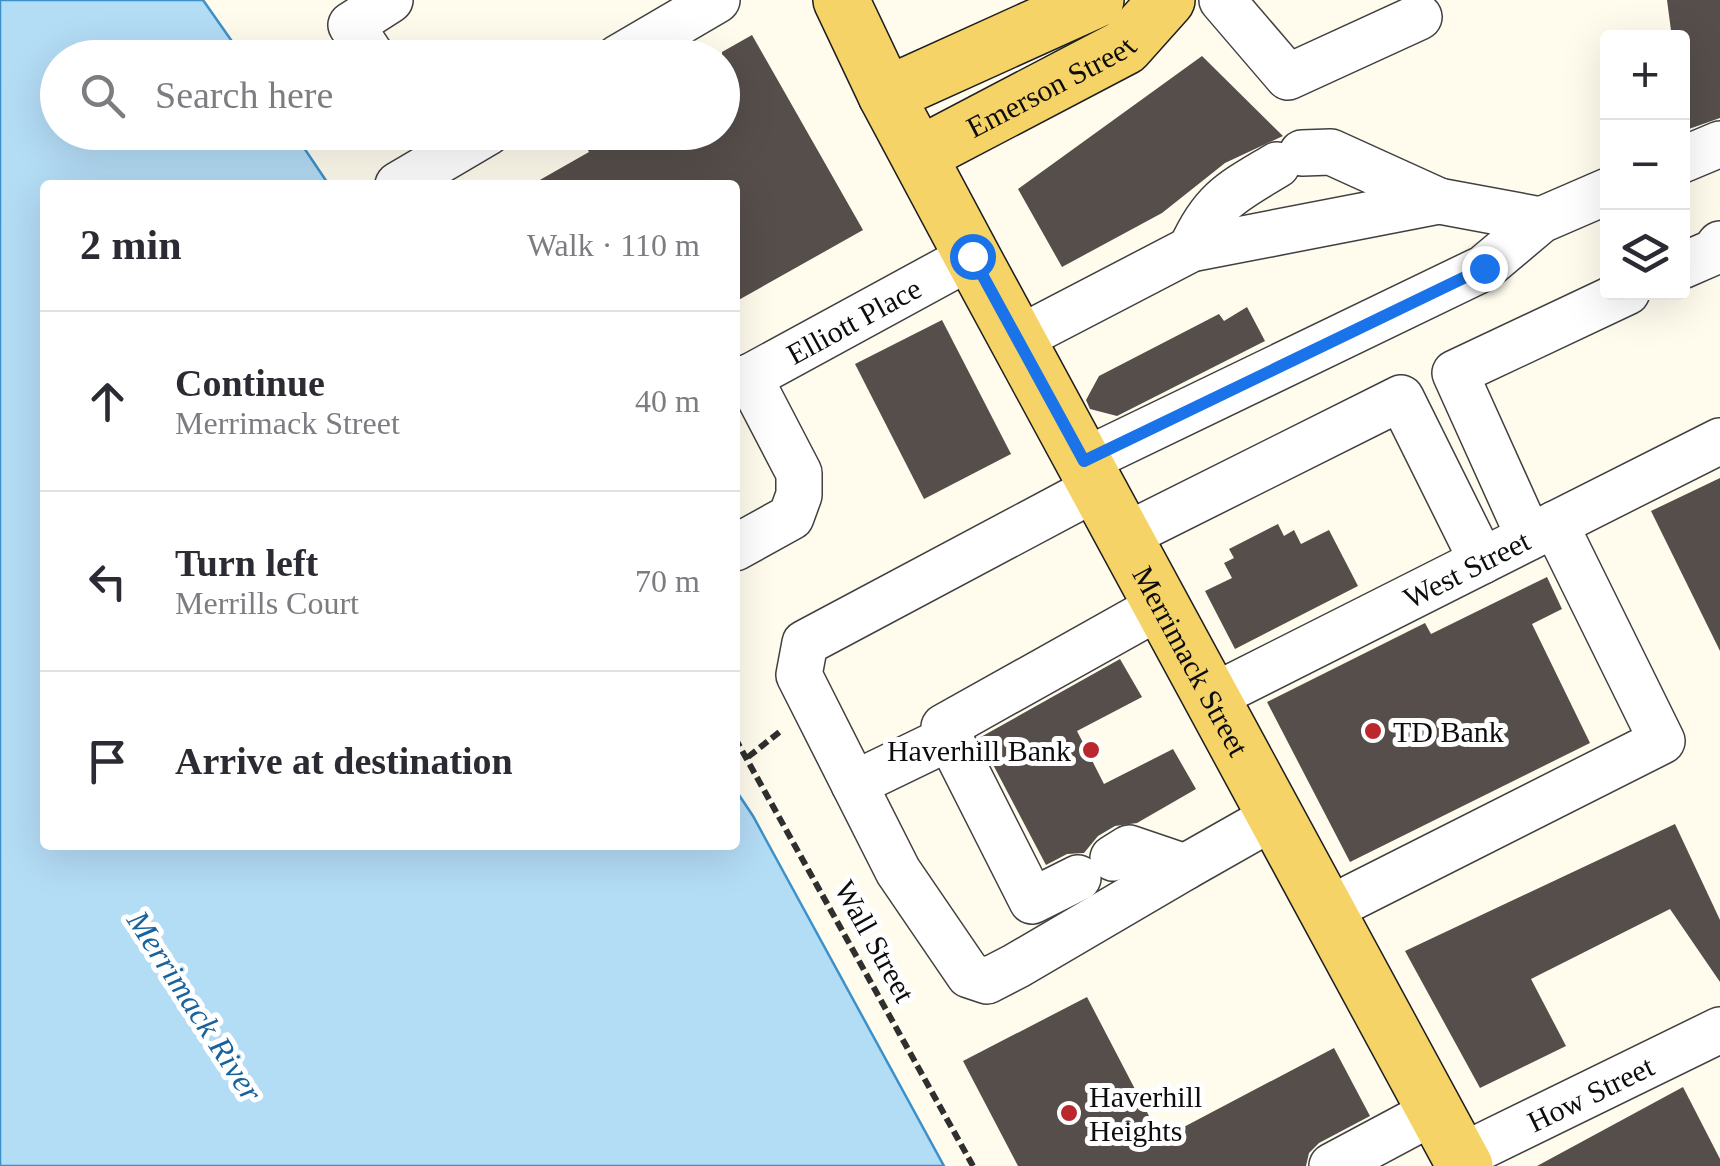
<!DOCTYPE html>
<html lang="en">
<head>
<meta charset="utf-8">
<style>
  body { margin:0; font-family:"Times New Roman",serif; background:#f2f2f3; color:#2b2b33 }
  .controls { position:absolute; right:30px; top:30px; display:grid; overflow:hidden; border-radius:10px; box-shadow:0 10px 40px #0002 }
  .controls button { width:90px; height:90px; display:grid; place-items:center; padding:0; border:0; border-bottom:2px solid #e1e1e2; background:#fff; color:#2b2b33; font:50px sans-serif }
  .stop { position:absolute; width:30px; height:30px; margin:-22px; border:8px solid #1a73e8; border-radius:50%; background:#fff }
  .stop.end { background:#1a73e8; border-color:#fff; box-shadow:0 2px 10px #0008 }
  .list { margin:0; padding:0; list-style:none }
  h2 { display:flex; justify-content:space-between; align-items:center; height:130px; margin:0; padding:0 40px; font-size:42px }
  h2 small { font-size:32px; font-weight:400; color:#7c7c81 }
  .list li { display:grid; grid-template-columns:65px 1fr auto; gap:30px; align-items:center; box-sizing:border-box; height:180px; padding:0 40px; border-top:2px solid #e1e1e2 }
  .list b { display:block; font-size:38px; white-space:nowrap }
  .list p { margin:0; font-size:32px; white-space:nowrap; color:#7c7c81 }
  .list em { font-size:32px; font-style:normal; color:#7c7c81 }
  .icon { flex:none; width:55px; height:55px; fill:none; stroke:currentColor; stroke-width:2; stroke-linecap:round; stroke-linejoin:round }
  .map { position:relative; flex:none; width:1720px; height:1166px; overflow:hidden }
  .search { position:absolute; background:#fff; box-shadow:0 10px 40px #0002; left:40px; top:40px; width:700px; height:110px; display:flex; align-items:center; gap:25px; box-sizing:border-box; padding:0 35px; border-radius:55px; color:#7c7c81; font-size:38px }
  .panel { position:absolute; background:#fff; box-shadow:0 10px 40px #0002; left:40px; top:180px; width:700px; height:670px; border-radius:10px }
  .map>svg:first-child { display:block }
</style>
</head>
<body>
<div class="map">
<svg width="1720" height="1166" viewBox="0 0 1720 1166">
  <rect width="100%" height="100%" fill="#fffbed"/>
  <!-- water -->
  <polygon fill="#b3dcf5" stroke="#3c91ca" stroke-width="2.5" points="0,0 203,0 243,57 58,58 58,132 294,133 329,185 45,185 45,845 735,845 735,789 753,816 944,1166 0,1166"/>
  <!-- building -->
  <g fill="#554e4a">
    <polygon points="1667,0 1720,0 1720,118 1686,130 1682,38 1672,38"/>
    <polygon points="752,35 863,230 735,302 735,185 531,185 589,152 578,132 722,132 722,52"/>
    <polygon points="1202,56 1283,136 1225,163 1162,213 1062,267 1018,189"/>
    <polygon points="1247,307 1265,341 1117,416 1090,409 1086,400 1099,376 1219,314 1224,321"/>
    <polygon points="942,320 1011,454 924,499 855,364"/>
    <polygon points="1720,478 1720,651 1651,511"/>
    <polygon points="1278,524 1284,536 1294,530 1301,544 1329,530 1358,586 1235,649 1205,591 1232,578 1224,563 1234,558 1229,549"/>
    <polygon points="1547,577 1562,609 1532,624 1590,743 1350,862 1267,702 1425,623 1431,634"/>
    <polygon points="1120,659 1142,697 1077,731 1104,784 1173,749 1196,789 1137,823 1115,826 1098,836 1084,853 1067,854 1046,865 979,738"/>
    <polygon points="1675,824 1720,920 1720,982 1670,909 1531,979 1566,1046 1480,1088 1405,951"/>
    <polygon points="1087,997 1161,1139 1334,1048 1370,1116 1319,1143 1309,1153 1306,1166 1018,1166 963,1061"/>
    <polygon points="1683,1087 1720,1159 1720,1166 1537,1166"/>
  </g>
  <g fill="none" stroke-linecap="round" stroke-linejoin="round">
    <defs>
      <g id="minor">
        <polyline points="1222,0 1288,77 1419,17"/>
        <polyline points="373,58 351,25 390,0"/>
        <polyline points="618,58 717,0"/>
        <polyline points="1302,153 1331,152 1439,201"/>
        <polyline points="1682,160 1720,144"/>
        <polyline points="398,185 488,132"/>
        <path d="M1191 249C1213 200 1232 192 1277 165"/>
        <polyline points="1682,266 1714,252 1720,244"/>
        <polyline points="1018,339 1191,249 1439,201 1541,220"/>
        <path id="s1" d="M735 385 972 256"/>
        <polyline points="1084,461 1484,268 1541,220 1608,191"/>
        <polyline points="1098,487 805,643 799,675 898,871 969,975 987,981 1016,966 1185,867"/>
        <polyline points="1125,536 1401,398 1482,561"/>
        <polyline points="1529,537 1455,373 1627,292"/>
        <polyline points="735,548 791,517 799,495 799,473 749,377"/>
        <path id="s2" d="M1212 697 1720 441"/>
        <polyline points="854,784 949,738"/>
        <polyline points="1113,858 1129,848 1185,867 1275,816"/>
        <polyline points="1078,878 1032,901 944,727 1162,605"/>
        <polyline points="1327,910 1662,741 1555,524"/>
        <path id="s3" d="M1460 1157 1720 1030"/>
        <polyline points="1332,1166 1435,1111"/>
      </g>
      <g id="major">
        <path id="s4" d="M841 0 886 95 972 256 1465 1166"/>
        <polyline points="886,95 1096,0"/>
        <path id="s5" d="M919 155 1125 47 1167 0"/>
      </g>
    </defs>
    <!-- minor casing -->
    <use href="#minor" stroke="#404040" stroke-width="48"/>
    <!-- major casing -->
    <use href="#major" stroke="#1e1e1e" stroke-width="58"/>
    <!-- path -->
    <g stroke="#2f2f2f" stroke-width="6" stroke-dasharray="10 5" stroke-linecap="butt">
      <polyline points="735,738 973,1166"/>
      <polyline points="748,757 782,730"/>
    </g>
    <!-- minor -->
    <use href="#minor" stroke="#fff" stroke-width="45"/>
    <!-- major -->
    <use href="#major" stroke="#f5d367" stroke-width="55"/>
  </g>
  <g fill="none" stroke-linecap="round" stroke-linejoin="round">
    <!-- route -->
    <polyline stroke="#1a73e8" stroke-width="12" points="972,256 1084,461 1484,268"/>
  </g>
  <!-- markers -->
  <g fill="#ba282e" stroke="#fff" stroke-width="4">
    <circle cx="1373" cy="731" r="10"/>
    <circle cx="1091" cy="750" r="10"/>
    <circle cx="1069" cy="1113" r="10"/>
  </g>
  <g text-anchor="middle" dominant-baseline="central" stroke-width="10" stroke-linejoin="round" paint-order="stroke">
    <!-- street labels -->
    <g font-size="30" fill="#0d0d0d" stroke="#fff">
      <text stroke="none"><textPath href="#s5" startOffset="148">Emerson Street</textPath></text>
      <text stroke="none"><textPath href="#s1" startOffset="135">Elliott Place</textPath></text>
      <text stroke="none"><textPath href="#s2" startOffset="285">West Street</textPath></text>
      <text stroke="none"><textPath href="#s4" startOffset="748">Merrimack Street</textPath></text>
      <text transform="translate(875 941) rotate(61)">Wall Street</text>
      <text stroke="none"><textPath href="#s3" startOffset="145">How Street</textPath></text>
    </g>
    <!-- poi labels -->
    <g font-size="30" fill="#0d0d0d" stroke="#fff" text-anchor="start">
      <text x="1393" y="731">TD Bank</text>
      <text x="1071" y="750" text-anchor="end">Haverhill Bank</text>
      <text x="1089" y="1096">Haverhill<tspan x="1089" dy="34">Heights</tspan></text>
    </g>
    <!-- water labels -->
    <g font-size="32" font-style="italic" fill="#19629c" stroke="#fff">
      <text transform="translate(195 1006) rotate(57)">Merrimack River</text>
    </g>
  </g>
</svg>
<div class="controls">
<button>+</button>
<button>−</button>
<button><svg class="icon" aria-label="layers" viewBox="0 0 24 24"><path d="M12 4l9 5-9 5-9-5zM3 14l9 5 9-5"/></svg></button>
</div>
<div class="stop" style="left:972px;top:256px"></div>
<div class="stop end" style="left:1484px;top:268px"></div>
<div class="search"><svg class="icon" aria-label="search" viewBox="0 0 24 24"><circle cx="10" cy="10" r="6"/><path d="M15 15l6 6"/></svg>Search here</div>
<section class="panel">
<h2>2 min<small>Walk · 110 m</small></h2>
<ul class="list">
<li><svg class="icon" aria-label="ahead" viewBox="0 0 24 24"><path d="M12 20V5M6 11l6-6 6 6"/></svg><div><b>Continue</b><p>Merrimack Street</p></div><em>40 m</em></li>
<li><svg class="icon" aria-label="left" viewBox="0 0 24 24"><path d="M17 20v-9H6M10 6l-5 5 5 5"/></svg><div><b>Turn left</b><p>Merrills Court</p></div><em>70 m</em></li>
<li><svg class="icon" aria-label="arrive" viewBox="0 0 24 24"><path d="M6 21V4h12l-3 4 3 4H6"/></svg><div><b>Arrive at destination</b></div></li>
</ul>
</section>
</div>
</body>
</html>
